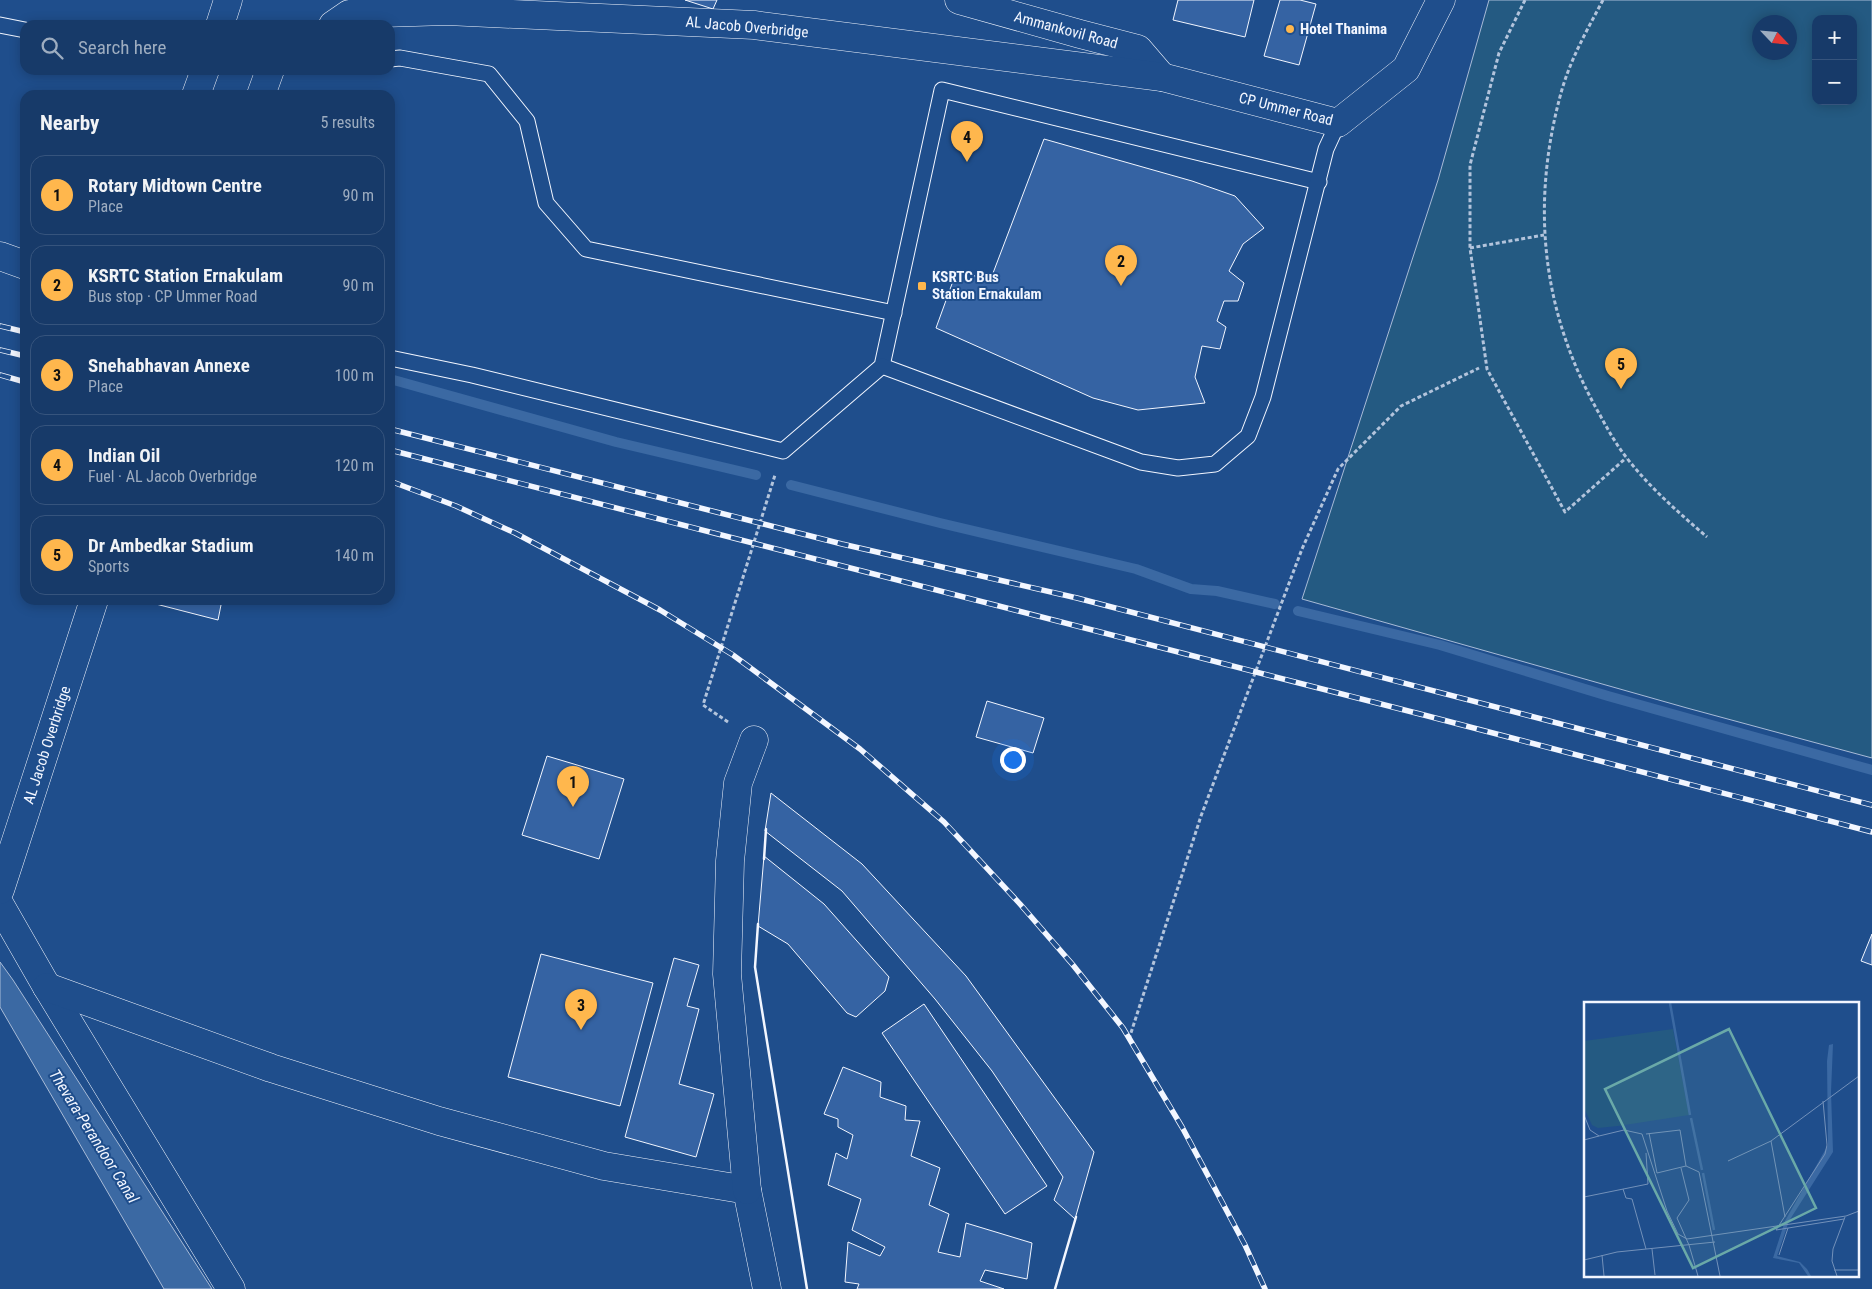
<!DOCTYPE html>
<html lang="en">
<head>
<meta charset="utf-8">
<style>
  body { margin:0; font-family:"Roboto Condensed",sans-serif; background:#244571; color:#f1f3f6 }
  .controls { position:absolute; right:15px; top:15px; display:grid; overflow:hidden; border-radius:10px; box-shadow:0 2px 12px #0003 }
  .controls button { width:45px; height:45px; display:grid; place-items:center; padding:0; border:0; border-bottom:1px solid #36547d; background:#173a69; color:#f1f3f6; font:25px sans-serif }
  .compass { position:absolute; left:1752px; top:15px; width:45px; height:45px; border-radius:50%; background:#173a69; box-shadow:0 2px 12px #0003; rotate:116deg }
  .you { position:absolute; left:1012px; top:759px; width:18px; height:18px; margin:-12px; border:4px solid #fff; border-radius:50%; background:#1a73e8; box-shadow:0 0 0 8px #1a73e833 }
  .badge { display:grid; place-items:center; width:32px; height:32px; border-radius:50%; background:#ffb74d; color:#111; font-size:16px; font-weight:700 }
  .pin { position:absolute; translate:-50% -41px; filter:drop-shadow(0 1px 2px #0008) }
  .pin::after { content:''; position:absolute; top:26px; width:18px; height:15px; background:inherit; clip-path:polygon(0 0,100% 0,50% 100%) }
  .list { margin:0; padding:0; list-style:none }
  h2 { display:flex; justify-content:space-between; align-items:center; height:65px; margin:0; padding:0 20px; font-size:21px }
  h2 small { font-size:16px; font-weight:400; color:#9eadc0 }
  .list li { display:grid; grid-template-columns:32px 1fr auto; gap:15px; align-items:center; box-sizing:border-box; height:80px; margin:0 10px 10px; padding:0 10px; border:1px solid #36547d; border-radius:15px }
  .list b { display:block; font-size:19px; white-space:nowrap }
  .list p { margin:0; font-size:16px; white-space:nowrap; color:#9eadc0 }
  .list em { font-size:16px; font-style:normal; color:#9eadc0 }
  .icon { flex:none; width:28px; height:28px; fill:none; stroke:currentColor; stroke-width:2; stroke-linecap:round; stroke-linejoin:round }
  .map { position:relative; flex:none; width:1872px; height:1289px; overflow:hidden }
  .search { position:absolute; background:#173a69; box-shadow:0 2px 12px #0003; left:20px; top:20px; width:375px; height:55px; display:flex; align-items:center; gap:12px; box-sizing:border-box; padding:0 18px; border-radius:15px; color:#9eadc0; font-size:19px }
  .panel { position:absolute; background:#173a69; box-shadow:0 2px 12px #0003; left:20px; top:90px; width:375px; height:515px; border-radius:15px }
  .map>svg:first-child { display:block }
</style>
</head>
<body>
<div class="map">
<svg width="1872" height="1289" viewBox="0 0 1872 1289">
  <rect width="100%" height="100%" fill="#1f4e8c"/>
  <!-- green -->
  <path fill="#245a82" stroke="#a8bbd7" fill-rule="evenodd" d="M1489 0H1872V758L1687 708 1302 599 1438 180ZM1816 19H1853V101H1816ZM1760 22H1790V52H1760Z"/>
  <!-- water -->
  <polygon fill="#3b69a3" stroke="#a8bbd7" points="0,962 13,980 212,1289 164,1289 0,1007"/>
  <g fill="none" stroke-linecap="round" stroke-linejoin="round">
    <!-- stream -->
    <g stroke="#3b69a3" stroke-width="10">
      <polyline points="390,379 616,442 756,475"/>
      <polyline points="791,485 940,523 1136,569 1191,589 1217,591 1275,604"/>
      <polyline points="1298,611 1440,645 1608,696 1872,770"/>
    </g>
  </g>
  <!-- building -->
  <g fill="#3563a3" stroke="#f2f6ff">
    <polygon points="685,0 717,0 713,9"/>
    <polygon points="1178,0 1254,0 1245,37 1173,20"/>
    <polygon points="1280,0 1300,0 1316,4 1299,65 1264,56"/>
    <polygon points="1044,139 1192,181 1235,196 1264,228 1243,244 1229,271 1244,283 1238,301 1224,301 1217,321 1226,327 1220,349 1202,346 1195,377 1205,403 1138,410 1093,398 936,328 957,270 990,281"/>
    <polygon points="152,600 222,600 218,620 152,603"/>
    <polygon points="987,701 1044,718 1033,753 976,737"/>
    <polygon points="547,756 624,779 599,859 522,835"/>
    <polygon points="771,793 862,864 966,976 1094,1152 1075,1219 1054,1200 1063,1177 992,1071 935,999 842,891 765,831"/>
    <polygon points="764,856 824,904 889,977 885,991 856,1017 847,1013 788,944 758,926"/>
    <polygon points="1872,934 1872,965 1861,961"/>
    <polygon points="541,954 653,983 620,1106 508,1077"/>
    <polygon points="674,958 699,965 687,1006 699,1009 679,1084 714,1094 696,1157 625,1137"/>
    <polygon points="924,1004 1047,1186 1005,1214 882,1033"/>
    <polygon points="843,1067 881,1082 880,1097 906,1106 905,1120 920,1121 911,1156 940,1168 929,1205 949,1214 938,1252 960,1257 966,1223 1032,1243 1027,1279 985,1270 980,1281 1004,1289 857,1289 859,1284 845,1282 848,1242 880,1256 885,1247 852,1230 861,1199 828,1185 836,1153 847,1159 853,1135 838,1127 838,1119 824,1114"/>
  </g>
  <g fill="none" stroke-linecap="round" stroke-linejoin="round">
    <defs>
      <g id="service">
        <polyline points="0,25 25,30"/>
        <polyline points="390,59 400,58 489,74 527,121 546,203 586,249 894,313"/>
        <polyline points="390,358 472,375 783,451 882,366 942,90 1319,182"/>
        <polyline points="882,366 1141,462 1178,468 1215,464 1248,436 1263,397 1326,149 1338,123"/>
      </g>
      <g id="minor">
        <polyline points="220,25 228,0"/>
        <polyline points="196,95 205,70"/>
        <polyline points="0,256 25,265"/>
        <polyline points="0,905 47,987 231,1289"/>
        <polyline points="47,987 271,1068 439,1121 604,1166 747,1190 767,1289"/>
        <polyline points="747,1190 727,974 730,861 738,783 754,740"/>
      </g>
      <polyline id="tertiary" points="959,0 1080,34 1138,49 1162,77"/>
      <g id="secondary">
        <polyline points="333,25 349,14 447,11 754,25 1162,77 1338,123 1406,69 1441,0"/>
        <polyline points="261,95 270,70"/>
        <polyline points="0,890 94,600"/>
      </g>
    </defs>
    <!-- service casing -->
    <use href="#service" stroke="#f2f6ff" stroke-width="17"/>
    <!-- minor casing -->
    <use href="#minor" stroke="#f2f6ff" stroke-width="29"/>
    <!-- tertiary casing -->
    <use href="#tertiary" stroke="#f2f6ff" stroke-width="29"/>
    <!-- secondary casing -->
    <use href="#secondary" stroke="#f2f6ff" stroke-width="29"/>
    <!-- path -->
    <g stroke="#b3c4dc" stroke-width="3" stroke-dasharray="4 2.5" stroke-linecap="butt">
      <polyline points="1525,0 1499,53 1470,165 1470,248 1487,369 1565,512 1626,458"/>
      <path d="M1603 0C1587 30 1570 60 1561 93 1530 206 1542 314 1600 415 1608 430 1616 444 1626 457 1650 488 1678 512 1707 537"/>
      <polyline points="1470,248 1544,235"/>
      <polyline points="728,722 703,705 775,475"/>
      <polyline points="1129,1039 1201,816 1302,549 1338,469 1401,406 1479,368"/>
    </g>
    <!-- service -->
    <use href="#service" stroke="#1f4e8c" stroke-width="15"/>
    <!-- minor -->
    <use href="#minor" stroke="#1f4e8c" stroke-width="28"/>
    <!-- tertiary -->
    <use href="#tertiary" stroke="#1f4e8c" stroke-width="28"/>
    <!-- secondary -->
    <use href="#secondary" stroke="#1f4e8c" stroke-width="28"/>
    <defs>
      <g id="rail">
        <polyline points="0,326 25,332"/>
        <polyline points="0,350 25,356"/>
        <polyline points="0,375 25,382"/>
        <polyline points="390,429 842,544 1077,598 1872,805"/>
        <polyline points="390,450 1420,714 1872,832"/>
        <polyline points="390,481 456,506 515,533 660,610 733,655 860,749 944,822 1020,904 1073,965 1123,1028 1182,1127 1245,1245 1265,1289"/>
      </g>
    </defs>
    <!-- rail casing -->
    <use href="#rail" stroke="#f2f6ff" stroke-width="5.5"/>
    <!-- rail -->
    <use href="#rail" stroke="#1f4e8c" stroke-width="4" stroke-dasharray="11" stroke-linecap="butt"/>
    <!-- wall -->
    <g stroke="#f2f6ff" stroke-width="2.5">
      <polyline points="764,859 766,829"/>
      <polyline points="758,924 755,967 807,1289"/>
      <polyline points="1055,1289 1076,1217"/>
    </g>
  </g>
  <!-- markers -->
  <g fill="#ffb74d" stroke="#1f4e8c" stroke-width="2">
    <circle cx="1290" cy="29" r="5"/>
    <rect x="917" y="281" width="10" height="10" rx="2.5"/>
  </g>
  <g text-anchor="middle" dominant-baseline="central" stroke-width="4" stroke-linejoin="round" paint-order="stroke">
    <!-- street labels -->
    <g font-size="15" fill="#f2f6ff" stroke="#1f4e8c">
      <text transform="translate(747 27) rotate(5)">AL Jacob Overbridge</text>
      <text transform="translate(1066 30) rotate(15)">Ammankovil Road</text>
      <text transform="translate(1286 109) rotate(14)">CP Ummer Road</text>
      <text transform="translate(47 745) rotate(-72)">AL Jacob Overbridge</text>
    </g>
    <!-- poi labels -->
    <g font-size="15" font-weight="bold" fill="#f2f6ff" stroke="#1f4e8c" text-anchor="start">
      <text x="1300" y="29">Hotel Thanima</text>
      <text x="932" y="277">KSRTC Bus<tspan x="932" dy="17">Station Ernakulam</tspan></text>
    </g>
    <!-- water labels -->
    <g font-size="16" font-style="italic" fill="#f2f6ff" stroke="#1f4e8c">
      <text transform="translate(94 1136) rotate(58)">Thevara-Perandoor Canal</text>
    </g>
  </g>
  <!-- overview -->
  <g transform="translate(1584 1002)">
    <rect width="275" height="275" fill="#1f4e8c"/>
    <path d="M89 27 105 113 34 124 14 126 8 123 0 106V39Z" fill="#245a82"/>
    <path d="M249 42 247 90 249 150 205 219 193 254 216 260 223 267 227 274H224L215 261 189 256 201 219 244 143 243 59 245 43Z" fill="#3b69a3"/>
    <path fill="none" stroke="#3b69a3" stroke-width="2.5" d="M86 1 106 113M107 116 118 168M119 171 130 228"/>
    <path fill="none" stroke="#7391ba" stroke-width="1" d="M239 99 243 143 241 152 192 228 260 217M0 113 6 128 15 134 40 128 58 132 83 209 94 232 103 237 262 214 275 209M65 131 73 171 102 164 115 170 136 274M62 132 96 128 102 164M0 138 15 134M144 159 187 139M97 166 105 198 93 216 105 243 114 274M39 187 42 196 48 197 62 247M0 195 64 182 62 151M201 215 187 139 275 74M68 247 71 273M18 253 20 274M195 253 204 226M0 258 33 250 131 240M250 268H275M253 274 248 259 249 247 261 215"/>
    <path fill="#6aa9a8" fill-opacity="0.15" stroke="#6aa9a8" stroke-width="2.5" d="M145 27 232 206 109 266 21 87Z"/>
    <rect width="275" height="275" fill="none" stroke="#f2f6ff" stroke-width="2.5"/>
  </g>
</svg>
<div class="controls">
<button>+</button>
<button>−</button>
</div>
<svg class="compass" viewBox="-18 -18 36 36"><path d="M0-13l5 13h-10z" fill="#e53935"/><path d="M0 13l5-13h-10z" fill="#9eadc0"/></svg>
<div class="you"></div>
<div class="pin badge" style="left:573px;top:807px">1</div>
<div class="pin badge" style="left:1121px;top:286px">2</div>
<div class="pin badge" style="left:581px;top:1030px">3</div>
<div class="pin badge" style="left:967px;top:162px">4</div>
<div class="pin badge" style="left:1621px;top:389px">5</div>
<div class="search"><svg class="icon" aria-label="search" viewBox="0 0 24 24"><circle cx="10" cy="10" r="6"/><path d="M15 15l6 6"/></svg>Search here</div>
<section class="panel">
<h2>Nearby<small>5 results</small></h2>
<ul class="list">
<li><span class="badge">1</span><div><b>Rotary Midtown Centre</b><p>Place</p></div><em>90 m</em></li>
<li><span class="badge">2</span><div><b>KSRTC Station Ernakulam</b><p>Bus stop · CP Ummer Road</p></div><em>90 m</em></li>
<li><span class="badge">3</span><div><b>Snehabhavan Annexe</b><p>Place</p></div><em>100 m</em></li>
<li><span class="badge">4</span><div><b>Indian Oil</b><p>Fuel · AL Jacob Overbridge</p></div><em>120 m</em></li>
<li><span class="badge">5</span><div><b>Dr Ambedkar Stadium</b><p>Sports</p></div><em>140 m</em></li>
</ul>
</section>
</div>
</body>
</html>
